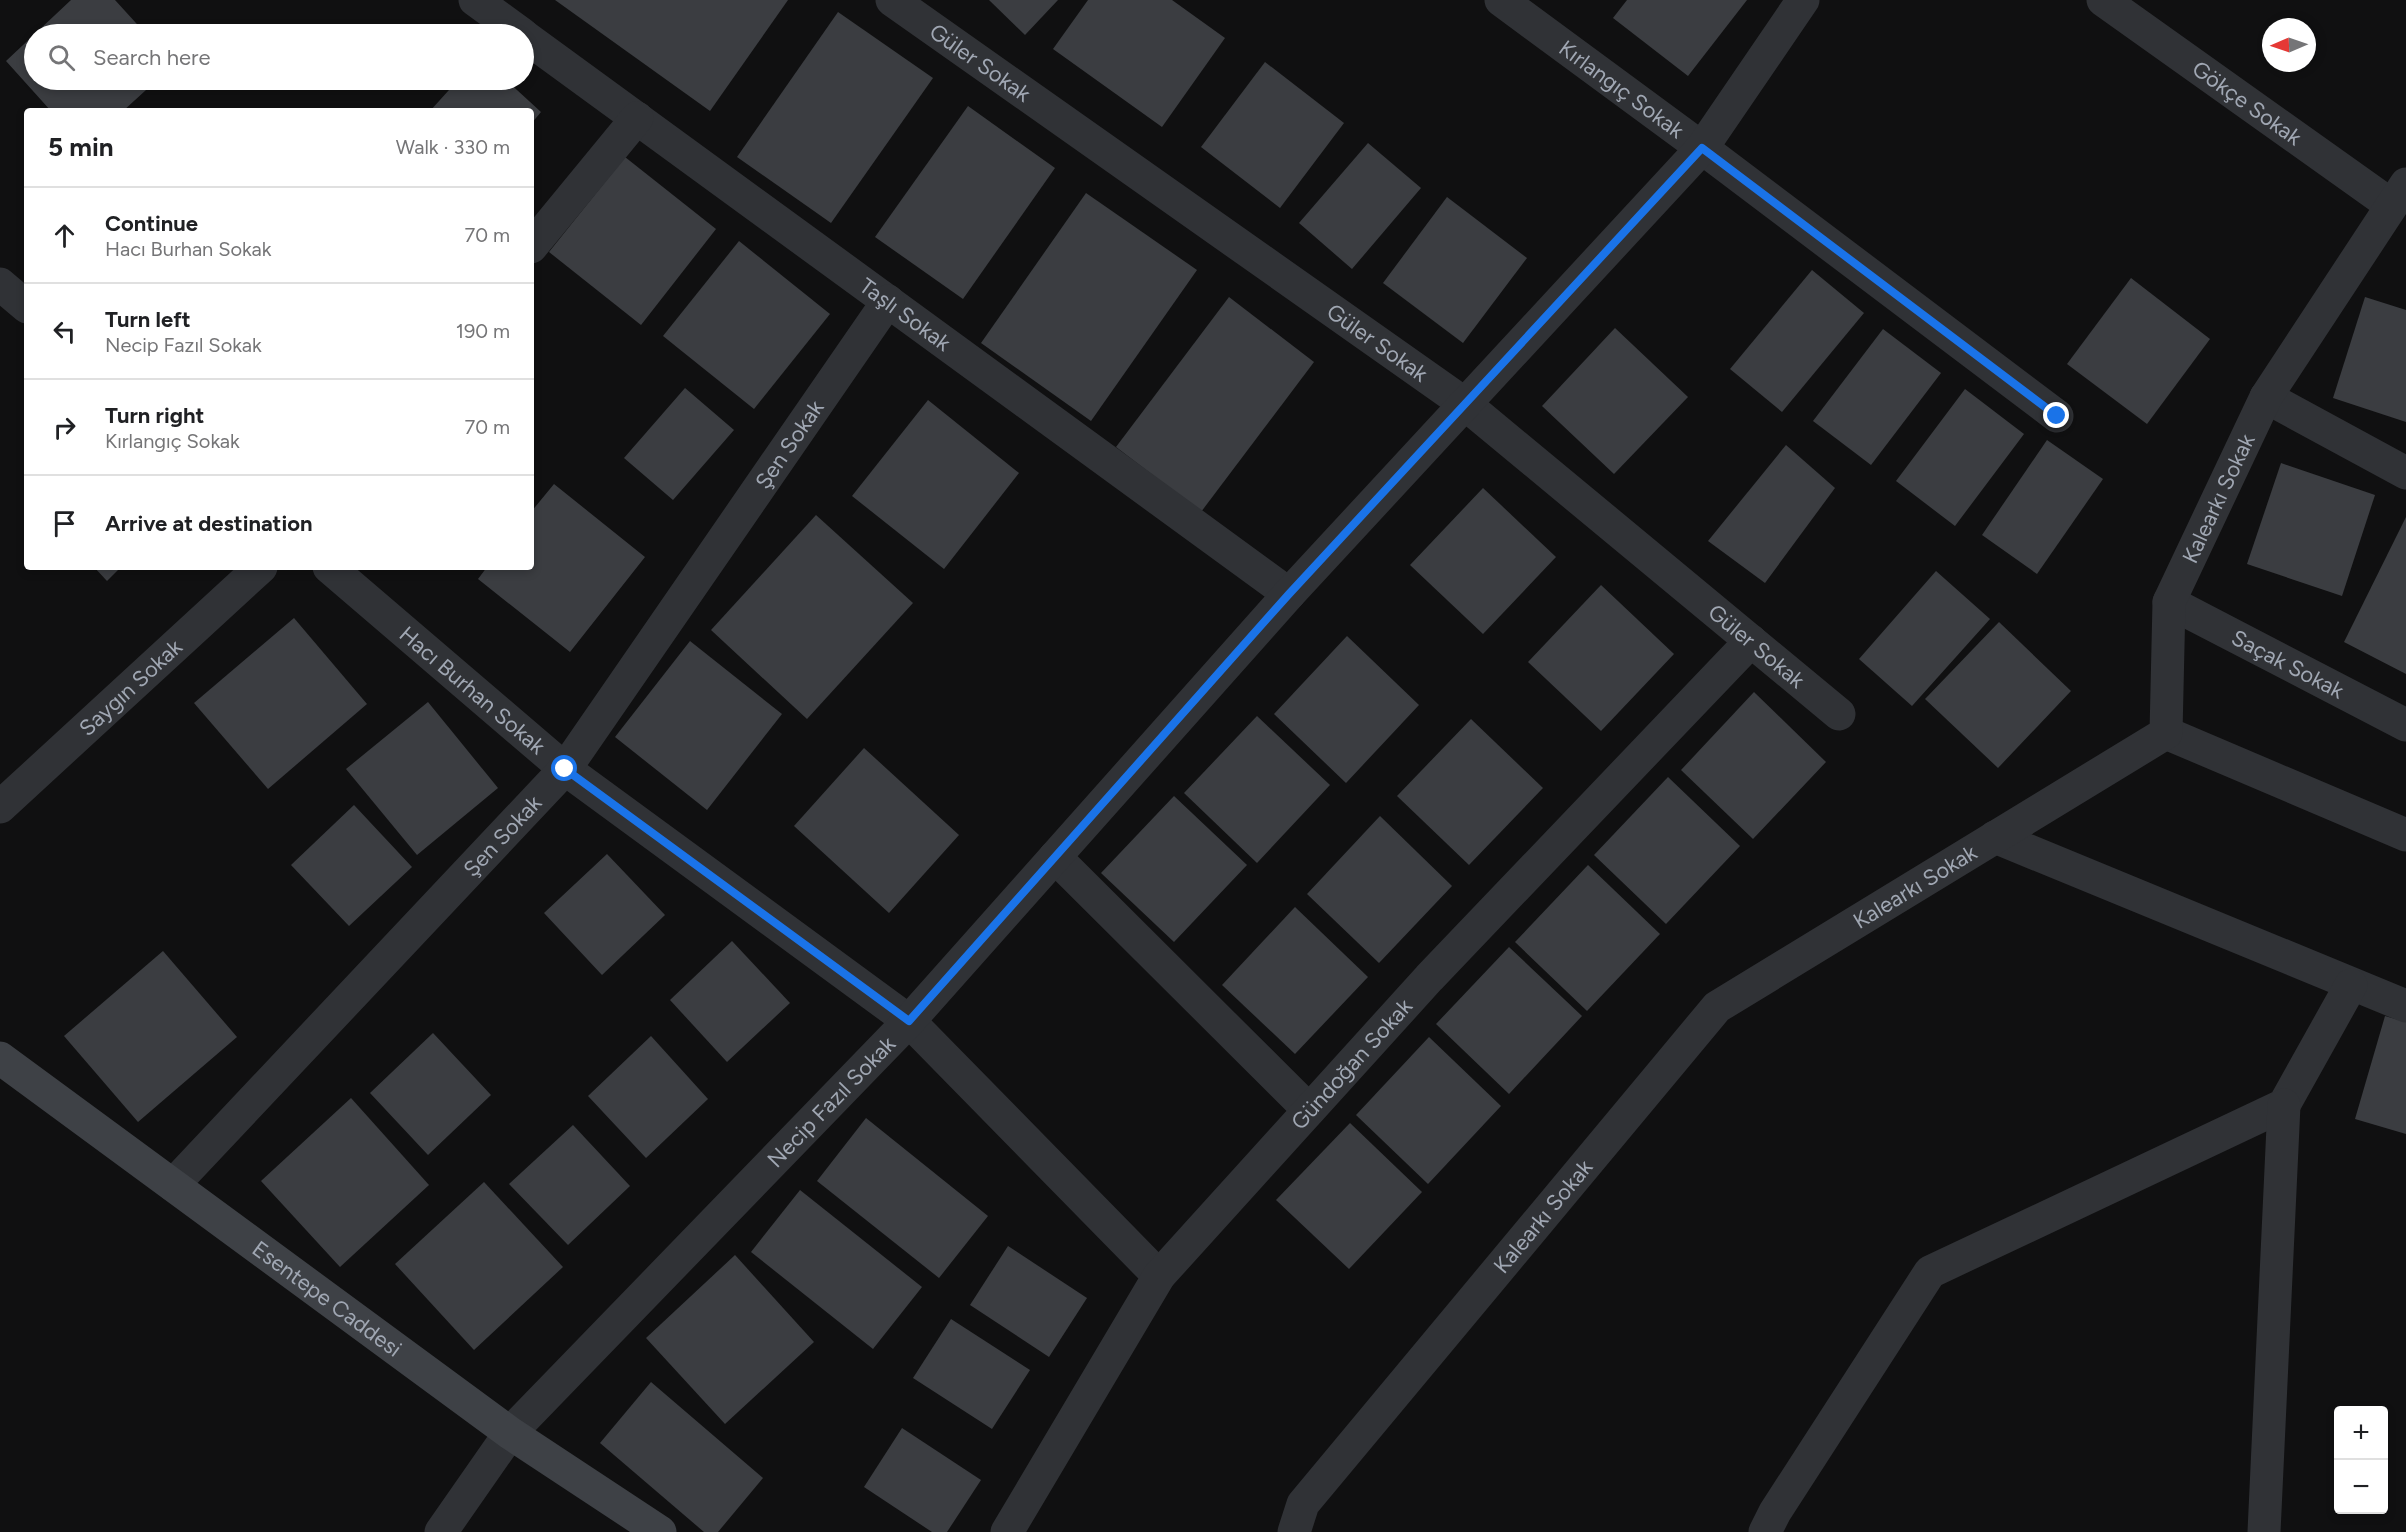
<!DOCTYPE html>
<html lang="en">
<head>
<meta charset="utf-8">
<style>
  body { margin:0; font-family:Figtree,sans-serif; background:#f2f2f2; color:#202124 }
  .controls { position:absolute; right:18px; bottom:18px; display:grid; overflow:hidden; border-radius:6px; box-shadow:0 3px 9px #0003 }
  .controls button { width:54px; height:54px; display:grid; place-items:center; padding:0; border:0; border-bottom:2px solid #e0e0e0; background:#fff; color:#202124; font:30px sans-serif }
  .compass { position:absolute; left:2262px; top:18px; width:54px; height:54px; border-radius:50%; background:#fff; box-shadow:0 3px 9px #0003; rotate:268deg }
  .stop { position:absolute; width:18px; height:18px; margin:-14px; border:4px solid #1a73e8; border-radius:50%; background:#fff }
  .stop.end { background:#1a73e8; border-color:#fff; box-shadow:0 2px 6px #0008 }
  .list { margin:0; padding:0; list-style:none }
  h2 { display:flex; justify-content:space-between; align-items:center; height:78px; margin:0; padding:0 24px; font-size:26px }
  h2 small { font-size:20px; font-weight:400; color:#757577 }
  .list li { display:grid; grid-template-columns:39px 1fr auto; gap:18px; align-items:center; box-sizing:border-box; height:96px; padding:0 24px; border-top:2px solid #e0e0e0 }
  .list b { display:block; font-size:22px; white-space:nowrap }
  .list p { margin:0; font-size:20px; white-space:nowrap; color:#757577 }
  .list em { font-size:20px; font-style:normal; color:#757577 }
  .icon { flex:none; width:33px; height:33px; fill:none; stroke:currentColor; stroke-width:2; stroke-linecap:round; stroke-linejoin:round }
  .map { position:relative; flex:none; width:2406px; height:1532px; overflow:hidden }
  .search { position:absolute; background:#fff; box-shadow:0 3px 9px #0003; left:24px; top:24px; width:510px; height:66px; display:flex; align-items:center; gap:15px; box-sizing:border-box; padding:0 21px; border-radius:33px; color:#757577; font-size:22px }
  .panel { position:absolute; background:#fff; box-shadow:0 3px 9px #0003; left:24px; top:108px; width:510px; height:462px; border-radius:6px }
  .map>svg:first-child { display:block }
</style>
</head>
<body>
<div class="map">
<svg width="2406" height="1532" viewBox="0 0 2406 1532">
  <rect width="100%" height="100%" fill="#101011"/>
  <!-- building -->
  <g fill="#3b3d41">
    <polygon points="71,0 115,0 146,34 34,34 34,80 157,80 123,111 51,111 6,61"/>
    <polygon points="555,0 788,0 710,111"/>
    <polygon points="989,0 1058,0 1025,35"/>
    <polygon points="1088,0 1172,0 1225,38 1162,127 1053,49"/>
    <polygon points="1627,0 1747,0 1688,76 1613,18"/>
    <polygon points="838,12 933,78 831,223 737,157"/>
    <polygon points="1265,62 1344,123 1280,208 1201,147"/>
    <polygon points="458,80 506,80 541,112 531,124 531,111 430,111"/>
    <polygon points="968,106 1055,168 963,299 875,237"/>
    <polygon points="1368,143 1421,188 1352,269 1299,223"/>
    <polygon points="625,157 716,229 641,325 549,252"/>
    <polygon points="1086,193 1197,270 1091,421 981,343"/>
    <polygon points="1447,197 1527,258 1463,343 1383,283"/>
    <polygon points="739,241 830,314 754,409 663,336"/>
    <polygon points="1812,270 1864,313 1782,412 1730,369"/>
    <polygon points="2131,278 2210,339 2147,424 2067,364"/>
    <polygon points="1229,297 1314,362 1201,512 1116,447"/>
    <polygon points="2365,297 2406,310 2406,422 2333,398"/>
    <polygon points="1615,328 1688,397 1614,474 1542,406"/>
    <polygon points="1883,329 1941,373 1871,465 1813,421"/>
    <polygon points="685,388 734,430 673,500 624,458"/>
    <polygon points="1965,389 2024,434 1955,526 1896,481"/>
    <polygon points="928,400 1019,473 944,569 852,496"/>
    <polygon points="2047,440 2103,479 2037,574 1982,535"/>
    <polygon points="1786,445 1835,488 1765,583 1708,541"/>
    <polygon points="2281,463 2375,495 2342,596 2247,564"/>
    <polygon points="554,484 645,557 570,652 478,579 487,567 531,567 531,512"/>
    <polygon points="1483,488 1556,557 1483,634 1410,565"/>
    <polygon points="816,515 913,603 807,719 711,630"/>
    <polygon points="2406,517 2406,674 2344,642"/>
    <polygon points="94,567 121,567 107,581"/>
    <polygon points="1936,571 1990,619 1912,706 1859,659"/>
    <polygon points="1601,585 1674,654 1601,731 1528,662"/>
    <polygon points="294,618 367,704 268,789 194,703"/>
    <polygon points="1999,622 2071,691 1998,768 1925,699"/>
    <polygon points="1347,636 1419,705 1346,783 1274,714"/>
    <polygon points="690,641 782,714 707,810 615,737"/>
    <polygon points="1754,692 1826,762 1753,839 1681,770"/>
    <polygon points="428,702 498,788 417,855 346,769"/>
    <polygon points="1257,716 1330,785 1257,863 1184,793"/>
    <polygon points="1471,719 1543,788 1469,865 1397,796"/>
    <polygon points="864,748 959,835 889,913 794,826"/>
    <polygon points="1668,777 1740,846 1666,924 1594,855"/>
    <polygon points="1174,796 1247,865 1174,942 1101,873"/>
    <polygon points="354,805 412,867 349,926 291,865"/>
    <polygon points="1380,816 1452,886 1379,963 1307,894"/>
    <polygon points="607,854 665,915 602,975 544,913"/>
    <polygon points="1588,865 1660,934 1587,1011 1515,942"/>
    <polygon points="1295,907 1368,977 1295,1054 1222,985"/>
    <polygon points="732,941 790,1003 727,1062 670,1000"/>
    <polygon points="1509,947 1582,1016 1509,1094 1436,1024"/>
    <polygon points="163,951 237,1037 138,1122 64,1036"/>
    <polygon points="2385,1016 2406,1022 2406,1134 2355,1119"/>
    <polygon points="433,1033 491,1095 428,1155 370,1093"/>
    <polygon points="651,1036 708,1099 646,1158 588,1096"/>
    <polygon points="1429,1037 1501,1106 1428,1184 1356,1115"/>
    <polygon points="351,1098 429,1185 340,1267 261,1181"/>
    <polygon points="866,1118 988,1216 939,1278 817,1181"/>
    <polygon points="1350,1123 1422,1192 1349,1269 1276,1200"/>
    <polygon points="573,1125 630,1186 568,1245 509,1184"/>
    <polygon points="484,1182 563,1267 474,1350 395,1264"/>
    <polygon points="800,1190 922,1287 873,1349 751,1252"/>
    <polygon points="1008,1246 1087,1298 1049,1357 970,1305"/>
    <polygon points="735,1255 814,1342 725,1424 646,1338"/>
    <polygon points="951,1319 1030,1370 992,1429 913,1378"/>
    <polygon points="651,1382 763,1478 718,1532 704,1532 600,1443"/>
    <polygon points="902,1428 981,1480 947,1532 932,1532 864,1487"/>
  </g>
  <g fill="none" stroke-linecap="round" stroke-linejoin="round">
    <!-- street -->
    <g stroke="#303236" stroke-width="33">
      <polyline points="475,0 522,34"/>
      <path id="s1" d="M892 0 1465 404 1839 714"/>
      <path id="s2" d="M1501 0 1702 148 2057 416"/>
      <path id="s3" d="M2103 0 2391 205"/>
      <path id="s4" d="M524 36 1289 594"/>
      <polyline points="531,247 637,118"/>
      <polyline points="0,284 27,307"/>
      <polyline points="2266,397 2406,473"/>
      <path id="s5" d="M329 567 565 769 909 1021 1159 1276"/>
      <path id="s6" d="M2169 602 2406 725"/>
      <polyline points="2166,733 2406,835"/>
      <path id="s7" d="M0 807 261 567"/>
      <polyline points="1995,837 2406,1006"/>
      <polyline points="1055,857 1309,1110"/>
      <path id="s8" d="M173 1185 565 769 888 301"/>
      <path id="s9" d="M441 1532 510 1433 909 1021 1289 594 1702 148 1803 0"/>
      <path id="s10" d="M1007 1532 1159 1276 1429 978 1751 641"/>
      <path id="s11" d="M1294 1532 1303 1504 1717 1007 2166 733 2169 602 2266 397 2406 184"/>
      <polyline points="1765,1532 1775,1512 1930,1272 2284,1105 2351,985"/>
      <polyline points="2264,1532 2284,1105"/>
    </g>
    <!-- secondary -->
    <path stroke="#3e4146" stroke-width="33" id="s12" d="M0 1058 510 1433 660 1532"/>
  </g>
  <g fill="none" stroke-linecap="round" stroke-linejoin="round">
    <!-- route -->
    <polyline stroke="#1a73e8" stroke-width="8" points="565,769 909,1021 1289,594 1702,148 2057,416"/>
  </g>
  <g text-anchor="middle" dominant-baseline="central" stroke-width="4.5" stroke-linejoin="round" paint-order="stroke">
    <!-- street labels -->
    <g font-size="22" fill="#a0a7b3" stroke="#0b0b0c">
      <text stroke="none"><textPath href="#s1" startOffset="108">Güler Sokak</textPath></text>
      <text stroke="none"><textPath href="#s2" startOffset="150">Kırlangıç Sokak</textPath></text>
      <text stroke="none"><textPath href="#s3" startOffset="177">Gökçe Sokak</textPath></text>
      <text stroke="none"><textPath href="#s4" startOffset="472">Taşlı Sokak</textPath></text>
      <text stroke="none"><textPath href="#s1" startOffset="594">Güler Sokak</textPath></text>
      <text stroke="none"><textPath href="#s8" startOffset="966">Şen Sokak</textPath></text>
      <text stroke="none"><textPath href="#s11" startOffset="1448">Kalearkı Sokak</textPath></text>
      <text stroke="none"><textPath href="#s1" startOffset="1080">Güler Sokak</textPath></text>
      <text stroke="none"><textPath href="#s6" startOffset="134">Saçak Sokak</textPath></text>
      <text stroke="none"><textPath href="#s7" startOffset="177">Saygın Sokak</textPath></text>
      <text stroke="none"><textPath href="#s5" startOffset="189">Hacı Burhan Sokak</textPath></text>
      <text stroke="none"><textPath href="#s8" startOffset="480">Şen Sokak</textPath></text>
      <text stroke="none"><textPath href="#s11" startOffset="908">Kalearkı Sokak</textPath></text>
      <text stroke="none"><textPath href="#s10" startOffset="584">Gündoğan Sokak</textPath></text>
      <text stroke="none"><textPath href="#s9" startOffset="582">Necip Fazıl Sokak</textPath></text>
      <text stroke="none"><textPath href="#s11" startOffset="404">Kalearkı Sokak</textPath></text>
      <text stroke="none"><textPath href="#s12" startOffset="406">Esentepe Caddesi</textPath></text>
    </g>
  </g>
</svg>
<div class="controls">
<button>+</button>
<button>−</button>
</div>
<svg class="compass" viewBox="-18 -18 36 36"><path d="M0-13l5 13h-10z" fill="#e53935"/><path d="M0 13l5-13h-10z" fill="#757577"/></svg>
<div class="stop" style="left:565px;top:769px"></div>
<div class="stop end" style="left:2057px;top:416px"></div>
<div class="search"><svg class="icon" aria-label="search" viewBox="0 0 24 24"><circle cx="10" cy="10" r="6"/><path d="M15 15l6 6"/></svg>Search here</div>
<section class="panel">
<h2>5 min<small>Walk · 330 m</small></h2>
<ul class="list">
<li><svg class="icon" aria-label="ahead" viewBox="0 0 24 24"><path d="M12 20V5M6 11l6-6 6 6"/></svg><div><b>Continue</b><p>Hacı Burhan Sokak</p></div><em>70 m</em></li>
<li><svg class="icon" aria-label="left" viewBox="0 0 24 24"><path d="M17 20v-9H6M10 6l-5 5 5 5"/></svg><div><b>Turn left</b><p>Necip Fazıl Sokak</p></div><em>190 m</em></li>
<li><svg class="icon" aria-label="right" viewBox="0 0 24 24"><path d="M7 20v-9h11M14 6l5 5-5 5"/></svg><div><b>Turn right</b><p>Kırlangıç Sokak</p></div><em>70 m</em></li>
<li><svg class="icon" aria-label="arrive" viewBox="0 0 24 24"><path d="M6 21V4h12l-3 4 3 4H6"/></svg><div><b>Arrive at destination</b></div></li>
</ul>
</section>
</div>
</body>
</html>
